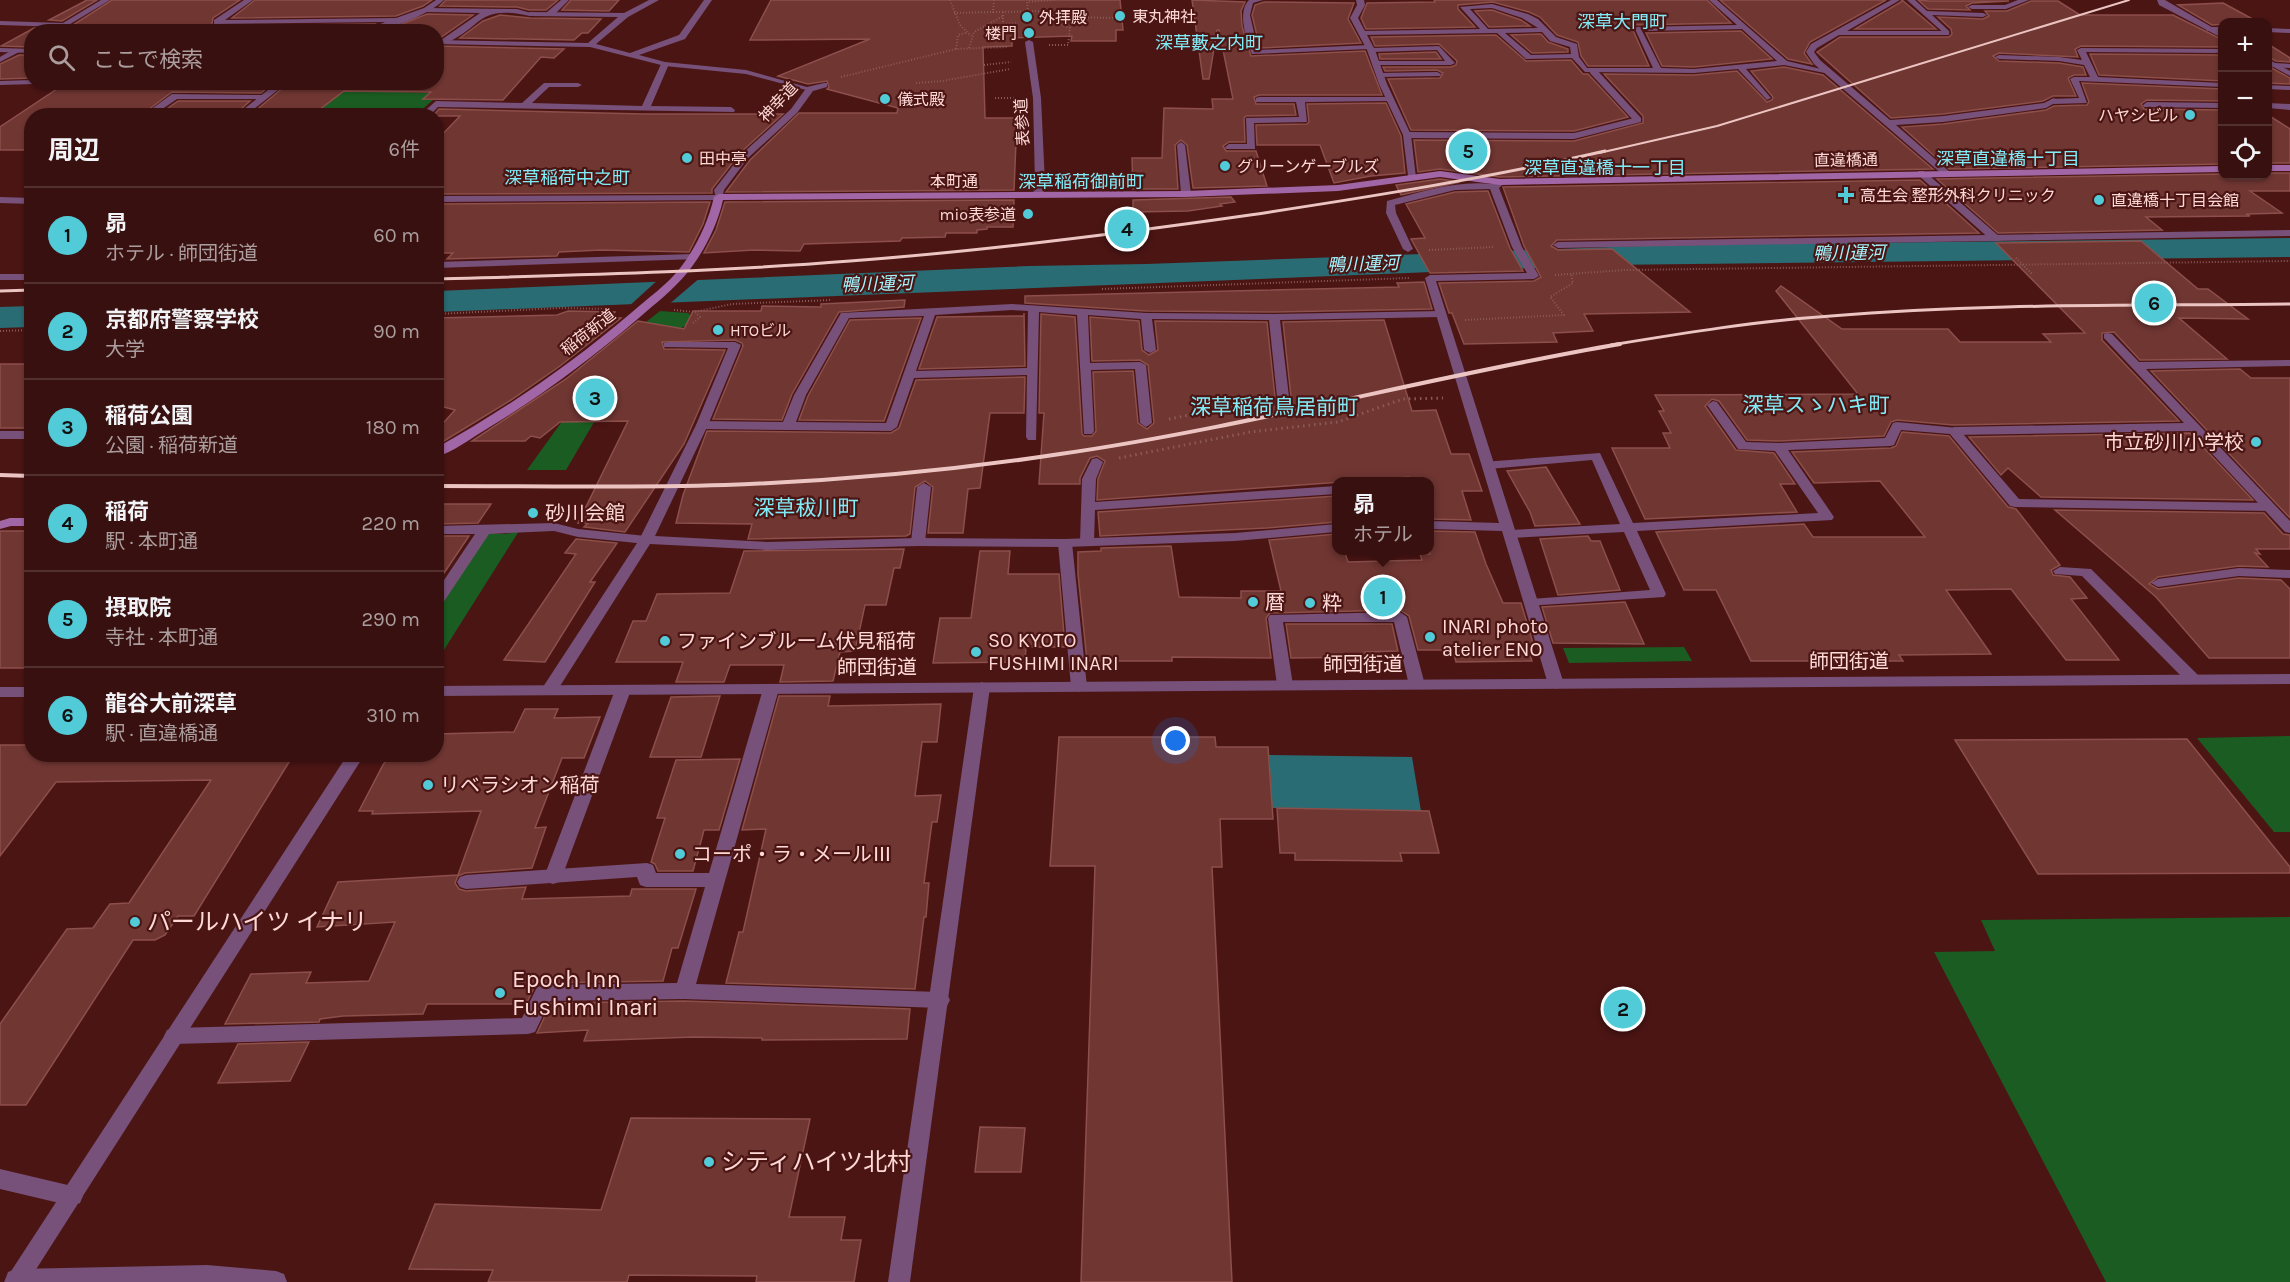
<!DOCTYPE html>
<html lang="ja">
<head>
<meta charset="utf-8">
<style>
  body { margin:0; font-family:Karla,"Noto Sans JP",sans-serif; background:#431e1d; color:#f1f3f6 }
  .controls { position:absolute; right:18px; top:18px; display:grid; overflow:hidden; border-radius:12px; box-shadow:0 2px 4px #0004 }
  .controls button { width:54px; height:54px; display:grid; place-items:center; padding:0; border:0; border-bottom:2px solid #52302f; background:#38100f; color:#f1f3f6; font:30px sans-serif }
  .you { position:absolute; left:1176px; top:741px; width:21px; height:21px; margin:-15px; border:4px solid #fff; border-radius:50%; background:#1a73e8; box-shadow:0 0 0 9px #1a73e833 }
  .badge { display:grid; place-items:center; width:39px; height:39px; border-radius:50%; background:#52cbd8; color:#111; font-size:20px; font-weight:700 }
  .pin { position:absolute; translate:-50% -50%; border:3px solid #fff; box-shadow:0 2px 6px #0006 }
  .popup { position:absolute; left:1332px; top:477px; width:102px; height:78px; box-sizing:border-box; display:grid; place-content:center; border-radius:12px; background:#38100f; filter:drop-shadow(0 2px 4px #0005); font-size:20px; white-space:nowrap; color:#ab9d9e }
  .popup b { font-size:22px; color:#f1f3f6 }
  .popup::after { content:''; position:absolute; left:50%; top:100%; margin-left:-12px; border:12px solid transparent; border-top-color:#38100f }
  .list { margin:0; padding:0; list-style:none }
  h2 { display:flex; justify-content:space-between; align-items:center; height:78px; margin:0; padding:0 24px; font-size:26px }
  h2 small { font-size:20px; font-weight:400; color:#ab9d9e }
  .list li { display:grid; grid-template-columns:39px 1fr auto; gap:18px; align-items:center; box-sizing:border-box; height:96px; padding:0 24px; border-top:2px solid #52302f }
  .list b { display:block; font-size:22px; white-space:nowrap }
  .list p { margin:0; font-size:20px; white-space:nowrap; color:#ab9d9e }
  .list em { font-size:20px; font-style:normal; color:#ab9d9e }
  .icon { flex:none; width:33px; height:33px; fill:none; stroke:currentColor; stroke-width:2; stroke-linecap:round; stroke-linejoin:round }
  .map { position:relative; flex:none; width:2290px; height:1282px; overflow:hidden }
  .search { position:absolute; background:#38100f; box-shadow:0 2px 4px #0004; left:24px; top:24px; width:420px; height:66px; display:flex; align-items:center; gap:15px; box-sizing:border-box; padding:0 21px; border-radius:24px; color:#ab9d9e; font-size:22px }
  .panel { position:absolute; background:#38100f; box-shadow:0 2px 4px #0004; left:24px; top:108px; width:420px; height:654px; border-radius:24px }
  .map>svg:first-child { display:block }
</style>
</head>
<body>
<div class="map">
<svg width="2290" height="1282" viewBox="0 0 2290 1282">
  <rect width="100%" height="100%" fill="#4b1514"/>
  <!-- green -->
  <g fill="#1a5c21">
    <polygon points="345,86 398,90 397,92 427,93 429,94 424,99 434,99 416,115 311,116"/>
    <polygon points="660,311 688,313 694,318 665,342 600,412 566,470 527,470 617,345"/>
    <polygon points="519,531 437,661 437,611 487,533 506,534"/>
    <polygon points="1684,647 1692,661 1569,663 1563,648"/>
    <polygon points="2290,736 2290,832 2274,832 2197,738"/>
    <polygon points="2290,917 2290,1282 2106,1282 1934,952 1995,951 1981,920"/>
  </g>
  <!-- water -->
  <g fill="#296c73">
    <polygon points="2290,238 2290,257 1606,265 437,312 436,291 1029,266 1146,264 1669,245"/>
    <polygon points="31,306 31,327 0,328 0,307"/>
    <polygon points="1269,755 1412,757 1421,811 1272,808"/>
  </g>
  <!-- pier -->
  <polygon fill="#4b1514" points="701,277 667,306 627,308 660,278"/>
  <!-- building -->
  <g fill="#703632" stroke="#8c4f4b" stroke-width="1.5">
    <polygon points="87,0 97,0 62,21 49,20"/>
    <polygon points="112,0 240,0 213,18 212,24 214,26 374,24 360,32 62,32"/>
    <polygon points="255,0 432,0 423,6 396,16 232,18"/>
    <polygon points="446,0 558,0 546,10 529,10 517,7 440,6"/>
    <polygon points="571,0 619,0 609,11 562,10"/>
    <polygon points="771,0 1120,0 1123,30 1116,30 1116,41 1071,41 1072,36 1012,38 1012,46 983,47 985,118 1017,118 1014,190 726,192 750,160 799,113 897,113 898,108 827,89 829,87 827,81 808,84 778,76 870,39 750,40"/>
    <polygon points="1192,0 1245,2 1241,11 1242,26 1251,56 1365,51 1382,95 1259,95 1254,97 1256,104 1294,104 1296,115 1246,116 1244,118 1245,142 1229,142 1223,146 1226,151 1256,151 1267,186 1193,188 1187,145 1181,140 1175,145 1178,189 1133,189 1132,158 1162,158 1164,108 1213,109 1212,99 1233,99 1219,30 1217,30 1209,79 1203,79"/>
    <polygon points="1434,0 1707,0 1731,23 1634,25 1632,28 1649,66 1588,66 1581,56 1578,42 1557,35 1540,17 1529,12 1493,2 1458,5 1458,9 1475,27 1366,29 1361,18 1367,3 1435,2"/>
    <polygon points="1720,0 1886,0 1810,42 1804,53 1812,64 1788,59"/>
    <polygon points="1902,0 1936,29 1855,29 1901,2"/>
    <polygon points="1918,0 1929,1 2009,1 1972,3 1966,6 1970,10 1928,9"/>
    <polygon points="2031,1 2058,1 2080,15 2173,15 2223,40 2223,47 2081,46 2075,49 2078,57 1999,53 1993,56 1999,61 2059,63 2083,67 2086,75 2074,75 2068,78 2076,96 2053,96 2043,101 1943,114 1891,118 1817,52 1840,37 1949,37 1952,34 1951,29 1938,17 1983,19 1989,16 1985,11 2007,11"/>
    <polygon points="1264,2 1354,3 1348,19 1361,43 1260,48 1252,15 1255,5"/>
    <polygon points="2223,3 2258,22 2212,25 2178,5"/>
    <polygon points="1492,10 1521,20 1530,26 1489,27 1475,11"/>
    <polygon points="427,14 473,15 440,38 436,38 436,32 382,32"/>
    <polygon points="500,15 530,18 601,19 588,33 582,33 574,40 460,38 483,21"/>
    <polygon points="34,28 49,29 46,32 32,32 32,47 1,46"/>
    <polygon points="1741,31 1772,59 1694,67 1662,66 1646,33"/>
    <polygon points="1541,34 1548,42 1568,49 1568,52 1532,53 1511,35"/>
    <polygon points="1496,35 1526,61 1571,60 1583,74 1588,74 1628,117 1574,131 1411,130 1388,79 1440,78 1443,73 1437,70 1385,71 1383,67 1451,67 1456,65 1457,61 1439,44 1375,46 1371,37"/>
    <polygon points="2268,44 2290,58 2290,62 2276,61 2268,57"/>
    <polygon points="436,46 564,49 554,58 541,57 503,100 423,99 431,92 344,91 311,116 249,116 290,82 436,82"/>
    <polygon points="1436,52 1441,59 1380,59 1379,54"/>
    <polygon points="2090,54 2223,55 2223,81 2099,75"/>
    <polygon points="19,55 32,55 32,78 0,79 0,64"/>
    <polygon points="2268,66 2290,78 2290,84 2268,83"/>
    <polygon points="1784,67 1823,75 1933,169 1500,177 1440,169 1418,172 1414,140 1574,141 1643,123 1643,116 1604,74 1694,75 1737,71 1767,102 1772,100 1773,97 1751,71"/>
    <polygon points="149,82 274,82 261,93 172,92 140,116 32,116 32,146 26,150 0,150 0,127 63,85"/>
    <polygon points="2082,83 2223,89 2223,101 2147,100 2141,104 2144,109 2223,110 2223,164 1949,169 1902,127 1943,124 2046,110 2054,106 2087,105 2089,102"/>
    <polygon points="178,101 250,101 233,116 157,116"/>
    <polygon points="1386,103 1401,136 1405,173 1371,176 1334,183 1320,145 1257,145 1256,125 1307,124 1309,122 1307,104"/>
    <polygon points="439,109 644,114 783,114 740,153 712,189 712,193 436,194 436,141 460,116 433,116"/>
    <polygon points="2268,115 2290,129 2290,163 2268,163"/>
    <polygon points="2268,173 2290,173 2290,191 2250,191 2282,213 2246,214 2250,216 2146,217 2162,230 1998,233 1937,179 2223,174 2268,176"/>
    <polygon points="1440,179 1460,182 1401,195 1396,185"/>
    <polygon points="1920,180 1979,233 1557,240 1551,246 1558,250 1612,249 1690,312 1584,314 1593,331 1553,333 1557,342 1464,344 1452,313 1449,313 1439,283 1534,281 1541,277 1524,246 1503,187"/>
    <polygon points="1488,191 1510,248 1523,271 1430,273 1411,239 1425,238 1406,204 1455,192"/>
    <polygon points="1231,197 1235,202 1220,204 1222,206 1188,211 1133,212 1133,200"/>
    <polygon points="1014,200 1013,227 987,227 987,229 977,230 977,233 946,233 945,237 902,238 900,241 804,244 800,251 754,250 704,253 716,230 725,202"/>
    <polygon points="710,202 703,224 689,252 601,250 559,252 557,256 447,259 453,253 436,253 436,204"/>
    <polygon points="2141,241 2198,289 2208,289 2248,319 2179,318 2227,359 2140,360 2114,332 2102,333 2102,340 2179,421 1953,425 1897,420 1891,422 1884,436 1779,441 1747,440 1719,401 1712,399 1705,406 1736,450 1774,453 1795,484 1780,484 1797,512 1645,519 1612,448 1670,448 1663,433 1671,433 1659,411 1664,411 1655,395 1858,394 1776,291 1781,286 1842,329 1948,329 1960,342 2051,342 2043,334 2085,333 1996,243"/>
    <polygon points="1424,282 1432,309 1274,312 1146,311 1025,303 1025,296 1399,287 1397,283"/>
    <polygon points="905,300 904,307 839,312 792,394 782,420 713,419 743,346 742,343 735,340 662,342 664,349 725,350 684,444 625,532 584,527 588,523 578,523 628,421 560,422 540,438 531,436 525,441 472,441 566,379 638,321 684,329 693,311 761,311 762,306 821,307 821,304"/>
    <polygon points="568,311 615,312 612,317 621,318 560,366 511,400 444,441 436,441 436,431 455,410 436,405 436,318 557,315"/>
    <polygon points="1024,313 1025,366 919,369 937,317 1024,316"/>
    <polygon points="1041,314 1075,317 1082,434 1084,436 1092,436 1096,431 1093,372 1133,371 1138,423 1147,429 1154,423 1148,365 1140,360 1092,361 1090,317 1139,321 1142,350 1149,355 1158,350 1155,321 1267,322 1275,397 1282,403 1291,397 1283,322 1384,320 1412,411 1436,410 1451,454 1469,454 1482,491 1462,491 1471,520 1430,519 1430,482 1410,482 1409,477 1097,500 1098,479 1105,461 1097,456 1090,458 1080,478 1080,484 1039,484 1044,413 1039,413"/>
    <polygon points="921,318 884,421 799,420 808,396 850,320"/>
    <rect x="0" y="364" width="32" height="64"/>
    <polygon points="2240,369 2251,378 2290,378 2290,518 2151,371"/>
    <polygon points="1025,377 1024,413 990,413 980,488 968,489 963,533 928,533 933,487 925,481 915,487 910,534 906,536 748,539 752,524 676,523 683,495 707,431 891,433 899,428 916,380"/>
    <polygon points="1902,432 1949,436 2008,507 2016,509 2060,565 2051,570 2053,575 2070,577 2087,598 2071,599 2119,660 2066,660 2011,589 1946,590 1991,654 1899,655 1903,661 1751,661 1716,590 1684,590 1656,532 1804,524 1813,537 1925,537 1880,481 1814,483 1792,452 1891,448 1896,446"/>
    <polygon points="2190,433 2253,500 2041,497 2008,468 2001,475 1969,437"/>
    <polygon points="1546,467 1580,524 1535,526 1530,512 1507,471"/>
    <polygon points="1336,496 1336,522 1267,528 1100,536 1098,512"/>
    <polygon points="436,504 491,504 478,523 436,524"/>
    <polygon points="2055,510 2264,513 2283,534 2290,535 2290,549 2256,549 2260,554 2255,553 2268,567 2239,566 2158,577 2149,584 2158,589 2239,578 2281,580 2290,589 2290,658 2209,658 2156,597"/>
    <rect x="0" y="531" width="32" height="137"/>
    <polygon points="1430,531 1475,532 1486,564 1503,603 1521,603 1533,643 1526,643 1532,661 1456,662 1453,650 1418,650 1409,616 1400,610 1270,613 1266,618 1271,658 1172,657 1172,661 1087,661 1078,574 1078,552 1101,551 1101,548 1171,546 1179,597 1241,598 1241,591 1281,591 1269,540 1336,534 1336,550 1344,550 1348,562 1422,560 1420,554 1430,554"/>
    <polygon points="436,536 469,536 436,585"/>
    <polygon points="1588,536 1591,541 1600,541 1620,590 1558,595 1540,539"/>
    <polygon points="576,539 617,543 590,582 595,582 545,662 504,660 576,554 565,553"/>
    <polygon points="904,549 900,568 894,568 886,605 865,605 855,651 840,652 833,681 780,682 784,665 730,665 724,682 676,682 683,662 616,662 633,621 646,621 657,594 730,593 744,551"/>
    <polygon points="980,551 1010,551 1008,574 1059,574 1065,647 1026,647 1025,662 933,663 940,618 971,618"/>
    <polygon points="1625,602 1644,644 1553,643 1542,607"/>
    <polygon points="1286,624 1392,624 1398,651 1365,652 1366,657 1291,658"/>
    <polygon points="720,696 701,757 650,757 671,697"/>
    <polygon points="779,696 830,696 828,706 941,704 937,742 922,742 915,796 941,795 937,822 932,822 924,883 929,883 926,917 924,917 915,989 726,983 739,932 743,932 766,829 742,830"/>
    <polygon points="525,709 558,709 554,718 600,717 584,758 562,758 535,828 546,827 532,868 465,873 458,876 455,883 459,889 466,891 526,887 522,899 630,896 632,889 696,889 678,948 672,948 663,981 544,983 535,986 526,1004 427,1004 423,1014 343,1016 320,1019 319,1022 225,1024 251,974 311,972 306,983 369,981 395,922 317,927 338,882 458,875 481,811 372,814 373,811 359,811 383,765 389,756 436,754 436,734 514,732"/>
    <polygon points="1059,737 1215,737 1216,747 1268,747 1273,819 1220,819 1222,867 1212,867 1232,1282 1081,1282 1095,866 1050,866"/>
    <polygon points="2187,739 2290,867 2290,873 2038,874 1955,740"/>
    <polygon points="0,745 32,745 32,754 294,754 194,916 178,916 165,935 155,940 133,940 26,1105 0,1105 0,1024 67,929 93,928 110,904 129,903 211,780 56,782 0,856"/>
    <polygon points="740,759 719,830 704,830 693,871 658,871 655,864 651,862 665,818 657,818 676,760"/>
    <polygon points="1277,808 1429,811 1439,853 1400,853 1402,861 1295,860 1295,853 1280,853"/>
    <polygon points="684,1001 910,1009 907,1039 762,1040 762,1038 694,1037 584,1041 588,1030 537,1033 551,1003"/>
    <polygon points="309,1042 290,1081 218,1083 238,1044"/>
    <polygon points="631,1118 810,1119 789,1217 845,1217 841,1240 861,1240 854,1282 756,1282 757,1276 629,1275 627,1282 488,1282 493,1270 409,1269 435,1204 601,1210"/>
    <polygon points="980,1127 1025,1128 1021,1172 975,1172"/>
  </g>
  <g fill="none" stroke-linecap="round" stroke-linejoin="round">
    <!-- path-far1 -->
    <g stroke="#8a5a58" stroke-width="2" stroke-dasharray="1 2" stroke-linecap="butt">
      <polyline points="950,0 960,25 971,36"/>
      <polyline points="994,0 993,12 1052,11 1053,22 1038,23"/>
      <polyline points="1003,12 1003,24 1018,23"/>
      <polyline points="1028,12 1027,2 1055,0"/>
      <polyline points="954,13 993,12"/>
      <polyline points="1052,17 1125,18"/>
      <polyline points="1064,17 1065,10 1080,10"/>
      <polyline points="1049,45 1068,45 1070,28 1053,22"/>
      <polyline points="969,48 974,32 1003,16"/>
      <polyline points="956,49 958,35 966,33"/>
      <polyline points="984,65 1011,62"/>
      <polyline points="841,77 956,49 1007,47"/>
      <polyline points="916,83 942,81 1010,69"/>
      <polyline points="995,98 1015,98"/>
      <polyline points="1429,250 1494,247"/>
      <polyline points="2016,258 2031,273 2034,273"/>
      <polyline points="1555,275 1625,270 2290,261"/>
      <polyline points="1102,289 1409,278"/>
      <polyline points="674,310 694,312 732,304 831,300"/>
      <polyline points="436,314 561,308 607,309"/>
      <polyline points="1465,320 1564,315 1550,297 1573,283 1571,273"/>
      <polyline points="693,323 700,317 695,312"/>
      <polyline points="0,331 32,330"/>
    </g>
    <!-- path -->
    <g stroke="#8a5a58" stroke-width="3" stroke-dasharray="1.5 4" stroke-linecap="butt">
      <polyline points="1169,419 1262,401"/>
      <polyline points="1119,458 1250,432 1338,422 1403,399 1443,398"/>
    </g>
    <!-- service -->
    <g fill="#775179" fill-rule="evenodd">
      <polygon points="561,0 569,0 553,16 547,16 547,12"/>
      <path d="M1249 0H1263L1253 3 1250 15 1258 50 1369 45 1372 48 1439 46 1455 63 1451 65H1376L1372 63 1376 61H1445L1437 50 1371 52 1368 49 1252 54C1246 39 1237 12 1249 0Z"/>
      <path d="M1709 0H1717L1787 61 1834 72 1830 74 1784 65 1746 69 1771 98 1767 100 1738 69 1694 73 1585 72 1572 58 1526 59 1497 33 1362 35 1358 33 1362 31 1480 29 1460 7 1492 4 1528 14 1538 19 1556 37 1577 44 1579 57 1587 68H1653L1634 27 1737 25ZM1492 8 1522 18 1538 28 1488 29 1470 9ZM1742 29 1777 61 1694 69 1661 68 1642 31ZM1542 32 1550 41 1570 47 1571 54 1531 55 1505 33Z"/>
      <polygon points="1907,0 1915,0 1927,11 1983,13 1987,15 1983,17 1932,15 1949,31 1949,35 1946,35"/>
      <polygon points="2018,0 2029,0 2006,9 1972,9 1968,7 1972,5 2005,5"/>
      <path d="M424 8 517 9 534 14 530 16C476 4 484 27 444 44L440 42 441 40 480 13 427 12Z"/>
      <polygon points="0,21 63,23 67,25 63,27 0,25"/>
      <polygon points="2210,27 2222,27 2222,31 2207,31 2206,29"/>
      <polygon points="2268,28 2290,29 2290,33 2268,32"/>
      <polygon points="2081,48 2222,49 2222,53 2086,52 2098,77 2222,83 2222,87 2079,81 2087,103 2054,104 2051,103 2051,99 2079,98 2070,79 2074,77 2090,77 2084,65 2059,61 1999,59 1995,57 1999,55 2059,57 2082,60 2077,50"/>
      <polygon points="14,49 21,51 0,62 0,57"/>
      <polygon points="665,62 669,64 651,106 731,107 735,110 734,112 438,107 429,116 419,116 436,101 522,103 544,83 578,83 582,85 578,87 549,87 532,103 642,106 661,64"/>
      <polygon points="2275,63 2290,64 2290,68 2272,67 2271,65"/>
      <polygon points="1437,72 1441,74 1440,76 1380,77 1376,75 1380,73"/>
      <polygon points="32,80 32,82 35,84 0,85 0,81"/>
      <polygon points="2268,85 2290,86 2290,90 2268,89"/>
      <polygon points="172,94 265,95 269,97 265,99 177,99 152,116 142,116"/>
      <polygon points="1259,97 1390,97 1394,99 1390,101 1305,102 1307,122 1254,123 1255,149 1226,149 1225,147 1229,144 1247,144 1246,118 1299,117 1296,102 1256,102 1256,98"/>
      <polygon points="2147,102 2222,103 2222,108 2144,107 2143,105"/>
      <polygon points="2268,103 2290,104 2290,110 2268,108"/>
      <polygon points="2290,230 2290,236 1558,248 1553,245 1558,242"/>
      <polygon points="693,254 697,255 697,259 436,268 436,262"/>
      <rect x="0" y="274" width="32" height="6"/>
      <path d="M1012 304 1146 313 1274 314 1441 311 1446 314 1441 317 1280 320 1289 397 1283 401 1277 397 1269 320 1152 319 1156 350 1150 353 1144 350 1141 319 1088 315 1090 363 1140 362 1146 365 1152 423 1146 427 1140 423 1135 369 1091 370 1094 431 1092 434H1084L1077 315 1039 312 1036 440H1028L1026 437 1027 375 914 378 897 427 891 431 702 429 696 425 702 421 783 422 794 395 841 313ZM1012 310 1028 311 1027 368 916 371 935 315ZM924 316 886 423 796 422 806 395 849 318Z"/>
      <polygon points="1713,401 1717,402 1746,442 1779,443 1885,438 1893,423 1897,422 1958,428 2019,499 2269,503 2276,507 2269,511 2015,507 2010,506 1950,434 1901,430 1894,445 1890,446 1788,450 1834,517 1832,520 1637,531 1666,594 1664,597 1526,606 1524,603 1526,600 1531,599 1650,590 1624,532 1510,538 1503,534 1510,530 1620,524 1592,460 1488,469 1483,468 1482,465 1483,462 1600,453 1633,523 1818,513 1775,451 1738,449 1707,405"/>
      <rect x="0" y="431" width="32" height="8"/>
      <polygon points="1097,458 1103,462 1096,479 1095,502 1336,486 1336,494 1095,510 1094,542 1087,546 1080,542 1082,479 1092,459"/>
      <polygon points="924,483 931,487 925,542 918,546 911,542 917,487"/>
      <polygon points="554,523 578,529 646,536 653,540 646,544 578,537 554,531 489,534 441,606 436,607 436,592 475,534 436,534 436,526"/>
      <polygon points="1065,539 1072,543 1087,687 1079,692 1071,687 1058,543"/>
      <polygon points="2060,567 2091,569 2198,675 2201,679 2198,683 2188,683 2082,576 2055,574 2053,571"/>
      <polygon points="2239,568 2290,570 2290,578 2239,576 2158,587 2151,583 2158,579"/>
      <polygon points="1400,612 1407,617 1425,685 1422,689 1412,689 1409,685 1394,622 1283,622 1293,685 1285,690 1277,685 1268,618 1270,615"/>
      <polygon points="771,684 779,689 696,984 940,992 947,994 950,1000 947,1006 940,1008 684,999 550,1001 535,1032 528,1034 174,1044 167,1042 164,1036 167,1030 174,1028 522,1018 537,987 544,985 677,983 705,887 646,887 640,885 637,877 466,889 460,887 457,882 460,877 466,875 647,863 653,865 656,873 709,873 763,689"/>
      <polygon points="0,1169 72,1186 80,1189 83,1196 80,1203 72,1206 0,1189"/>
      <polygon points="207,1265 276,1271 284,1274 287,1282 5,1282 5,1280 8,1272 16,1269"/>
    </g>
    <!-- pedestrian -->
    <g fill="#775179" fill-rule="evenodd">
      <polygon points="1029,40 1033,42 1041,98 1045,184 1043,195 1038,198 1033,195 1035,184 1033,98 1025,42"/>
      <polygon points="824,83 827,83 827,87 813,91 797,113 748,158 724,190 722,199 716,199 714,190 742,154 791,109 807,87"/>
      <polygon points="1638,117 1641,118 1641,122 1574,139 1407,138 1403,135 1407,132 1574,133"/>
    </g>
    <!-- minor -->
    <g fill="#775179" fill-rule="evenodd">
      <polygon points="101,0 110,0 57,32 48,32"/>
      <path d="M244 0H253L225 20 396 18 424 8 436 0H444C427 16 385 32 362 32L385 22 214 24V20Z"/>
      <polygon points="649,0 659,0 628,17 596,44 630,53 679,35 704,0 712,0 685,39 639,55 665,62 746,70 814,89 810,91 746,74 665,66 590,47 436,44 436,40 588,43 618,17 530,16 526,14 530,12 624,13"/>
      <polygon points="1356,0 1364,0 1365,5 1358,18 1375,50 1387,84 1411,135 1416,178 1408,176 1403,135 1379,84 1367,50 1350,18 1357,5"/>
      <polygon points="1891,0 1900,0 1847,31 1946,31 1950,33 1946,35 1839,35 1817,48 1814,52 1820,60 1890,120 1943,116 2044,103 2054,98 2058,101 2046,108 1943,122 1896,125 1951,173 1943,175 1814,64 1806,52 1811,44"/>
      <polygon points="2157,0 2165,0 2222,33 2222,38 2159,5"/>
      <polygon points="0,48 32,49 32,53 0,52"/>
      <polygon points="2268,59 2290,71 2290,76 2268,64"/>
      <polygon points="1590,69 1596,69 1641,118 1641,122 1635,122 1590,73"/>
      <polygon points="278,82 288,82 245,116 235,116"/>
      <polygon points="1181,142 1185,145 1191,194 1186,197 1181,194 1177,145"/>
      <polygon points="1918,171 1924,171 2000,237 2000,241 1992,241 1918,175"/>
      <path d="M1497 180 1505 182 1499 188 1522 247 1539 276 1534 279 1436 281 1564 684 1556 689 1548 684 1502 531 1430 529V521L1499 523 1425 278 1430 275 1527 273 1512 247 1490 189 1455 190 1395 205 1396 213 1413 249 1408 252 1403 249 1386 213 1387 201C1421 192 1456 180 1492 184Z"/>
      <polygon points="722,195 724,197 719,200 436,202 436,196"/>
      <polygon points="0,197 32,198 32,204 0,203"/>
      <polygon points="2108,333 2112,334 2139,362 2290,360 2290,366 2146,369 2290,521 2290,533 2285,532 2191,431 1954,435 1948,431 1954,427 2184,423 2104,338 2104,334"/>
      <polygon points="668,342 735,342 741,345 708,425 655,536 767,542 918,538 1065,539 1235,533 1336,524 1336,532 1235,541 1065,547 918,546 767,550 650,544 555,694 543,694 541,690 639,540 696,425 728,348 664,347 664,343"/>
      <polygon points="982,682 990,687 910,1282 888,1282 974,687"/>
      <polygon points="623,685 631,690 562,877 559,882 553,884 547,882 544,877 615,690"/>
    </g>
    <!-- tertiary -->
    <g fill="#775179" fill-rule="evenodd">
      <polygon points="2290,674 2290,684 436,696 436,686"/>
      <rect x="0" y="687" width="32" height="10"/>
      <polygon points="348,754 365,754 28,1282 4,1282"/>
    </g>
    <!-- secondary -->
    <g fill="#a166a5" fill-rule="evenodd">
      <rect x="2268" y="165" width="22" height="6"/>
      <path d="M2222 166V172L1500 185 1440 177 1338 191 1186 197 723 200C717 226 704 252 687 273 673 290 656 303 640 317 591 359 540 397 485 430 470 439 453 452 436 457V448C506 409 571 364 631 313 648 298 667 285 681 267 697 246 708 222 714 197L719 194 1186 191 1338 185 1440 171 1500 179Z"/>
      <polygon points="10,518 32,518 32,526 11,526 0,529 0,521"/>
    </g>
    <!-- rail-far2 -->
    <polyline stroke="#ecc5c2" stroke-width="2" points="1599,153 1717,126 2129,0"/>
    <!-- rail-far1 -->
    <g stroke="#ecc5c2" stroke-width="3">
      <path d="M436 279C574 275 712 272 850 261 984 251 1117 234 1250 215 1369 197 1488 178 1605 151"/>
      <polyline points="0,291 32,290"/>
      <path d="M1611 345C1684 333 1757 321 1831 316 1984 303 2137 306 2290 304"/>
    </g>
    <!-- rail -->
    <g stroke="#ecc5c2" stroke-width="4">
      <polyline points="0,475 32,476"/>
      <path d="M436 486C532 486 628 488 725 485 837 481 949 471 1060 454 1248 427 1432 376 1620 344"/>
    </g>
  </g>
  <!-- markers -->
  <g fill="#52cbd8" stroke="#4b1514" stroke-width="2">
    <circle cx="1120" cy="16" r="6"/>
    <circle cx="1027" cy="17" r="6"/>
    <circle cx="1029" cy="33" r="6"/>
    <circle cx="885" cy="99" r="6"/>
    <circle cx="2190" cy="115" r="6"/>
    <circle cx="687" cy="158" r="6"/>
    <circle cx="1225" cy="166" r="6"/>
    <path d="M1843 186h6v6h6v6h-6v6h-6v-6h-6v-6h6z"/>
    <circle cx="2099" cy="200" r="6"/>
    <circle cx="1028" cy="214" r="6"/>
    <circle cx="718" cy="330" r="6"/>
    <circle cx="2256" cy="442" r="6"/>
    <circle cx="533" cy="513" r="6"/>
    <circle cx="1253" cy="602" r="6"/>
    <circle cx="1310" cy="603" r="6"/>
    <circle cx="1430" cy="637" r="6"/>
    <circle cx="665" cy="641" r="6"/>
    <circle cx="976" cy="652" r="6"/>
    <circle cx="428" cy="785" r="6"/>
    <circle cx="680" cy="854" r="6"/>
    <circle cx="135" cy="922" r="6"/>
    <circle cx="500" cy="993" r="6"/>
    <circle cx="709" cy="1162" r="6"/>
  </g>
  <g text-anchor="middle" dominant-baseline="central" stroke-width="4.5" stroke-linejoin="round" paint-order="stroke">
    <!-- far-poi labels -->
    <g font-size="16" fill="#fed9d6" stroke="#4b1514" text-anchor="start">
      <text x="1132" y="16">東丸神社</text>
      <text x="1039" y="17">外拝殿</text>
      <text x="1017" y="33" text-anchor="end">楼門</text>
      <text x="897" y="99">儀式殿</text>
      <text x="2178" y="115" text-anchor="end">ハヤシビル</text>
      <text x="699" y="158">田中亭</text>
      <text x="1237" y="166">グリーンゲーブルズ</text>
      <text x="1860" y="195">高生会 整形外科クリニック</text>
      <text x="2111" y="200">直違橋十丁目会館</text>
      <text x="1016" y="214" text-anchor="end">mio表参道</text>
      <text x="730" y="330">HTOビル</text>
    </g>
    <!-- far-street labels -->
    <g font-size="16" fill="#fed9d6" stroke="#4b1514">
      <text transform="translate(778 102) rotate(-47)">神幸道</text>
      <text transform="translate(1022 122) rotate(-93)">表参道</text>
      <text transform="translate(1846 160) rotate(-1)">直違橋通</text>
      <text x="954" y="181">本町通</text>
      <text transform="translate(588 332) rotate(-38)">稲荷新道</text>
    </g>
    <!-- far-neighbourhood labels -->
    <g font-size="18" fill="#81ecf8" stroke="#4b1514">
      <text x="1622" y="22">深草大門町</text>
      <text x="1209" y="43">深草藪之内町</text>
      <text x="2008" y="159">深草直違橋十丁目</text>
      <text x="1605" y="168">深草直違橋十一丁目</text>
      <text x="567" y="178">深草稲荷中之町</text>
      <text x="1081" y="182">深草稲荷御前町</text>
    </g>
    <!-- far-water labels -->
    <g font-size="18" font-style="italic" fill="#a2f3fc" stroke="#4b1514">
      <text transform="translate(1849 253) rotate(-1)">鴨川運河</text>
      <text transform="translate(1363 264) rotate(-2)">鴨川運河</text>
      <text transform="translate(877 284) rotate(-2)">鴨川運河</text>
    </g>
    <!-- poi labels -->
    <g font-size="20" fill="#fed9d6" stroke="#4b1514" text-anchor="start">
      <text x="2244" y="442" text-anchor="end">市立砂川小学校</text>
      <text x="545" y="513">砂川会館</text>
      <text x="1265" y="602">暦</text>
      <text x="1322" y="603">粋</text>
      <text x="1442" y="626">INARI photo<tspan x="1442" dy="23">atelier ENO</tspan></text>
      <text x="988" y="640">SO KYOTO<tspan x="988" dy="23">FUSHIMI INARI</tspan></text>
      <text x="677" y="641">ファインブルーム伏見稲荷</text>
      <text x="440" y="785">リベラシオン稲荷</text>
      <text x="692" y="854">コーポ・ラ・メールⅢ</text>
    </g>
    <!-- street labels -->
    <g font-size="20" fill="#fed9d6" stroke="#4b1514">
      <text x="1849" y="661">師団街道</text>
      <text x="1363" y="664">師団街道</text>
      <text x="877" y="667">師団街道</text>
    </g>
    <!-- neighbourhood labels -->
    <g font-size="21" fill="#81ecf8" stroke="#4b1514">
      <text x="1816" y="405">深草スゝハキ町</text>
      <text x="1274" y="407">深草稲荷鳥居前町</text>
      <text x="806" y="508">深草秡川町</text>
    </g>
    <!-- near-poi labels -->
    <g font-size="24" fill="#fed9d6" stroke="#4b1514" text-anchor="start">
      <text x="147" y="922">パールハイツ イナリ</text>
      <text x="512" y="979">Epoch Inn<tspan x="512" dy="28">Fushimi Inari</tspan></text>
      <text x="721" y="1162">シティハイツ北村</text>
    </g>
  </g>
</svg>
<div class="controls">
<button>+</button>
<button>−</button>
<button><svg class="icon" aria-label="locate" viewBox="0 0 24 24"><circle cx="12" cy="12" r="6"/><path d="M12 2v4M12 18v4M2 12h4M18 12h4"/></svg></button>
</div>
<div class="you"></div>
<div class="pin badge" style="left:1383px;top:597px">1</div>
<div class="popup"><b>昴</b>ホテル</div>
<div class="pin badge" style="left:1623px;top:1009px">2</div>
<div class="pin badge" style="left:595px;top:398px">3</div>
<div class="pin badge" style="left:1127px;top:229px">4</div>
<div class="pin badge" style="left:1468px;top:151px">5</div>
<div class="pin badge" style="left:2154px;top:303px">6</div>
<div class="search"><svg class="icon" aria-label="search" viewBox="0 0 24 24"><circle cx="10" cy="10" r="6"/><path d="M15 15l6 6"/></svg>ここで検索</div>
<section class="panel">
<h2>周辺<small>6件</small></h2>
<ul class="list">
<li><span class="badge">1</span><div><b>昴</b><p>ホテル · 師団街道</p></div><em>60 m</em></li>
<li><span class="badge">2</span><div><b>京都府警察学校</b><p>大学</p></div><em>90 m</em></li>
<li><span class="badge">3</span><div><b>稲荷公園</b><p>公園 · 稲荷新道</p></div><em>180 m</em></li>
<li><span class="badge">4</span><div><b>稲荷</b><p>駅 · 本町通</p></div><em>220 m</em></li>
<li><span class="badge">5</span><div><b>摂取院</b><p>寺社 · 本町通</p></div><em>290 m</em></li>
<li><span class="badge">6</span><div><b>龍谷大前深草</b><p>駅 · 直違橋通</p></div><em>310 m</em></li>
</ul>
</section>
</div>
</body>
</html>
